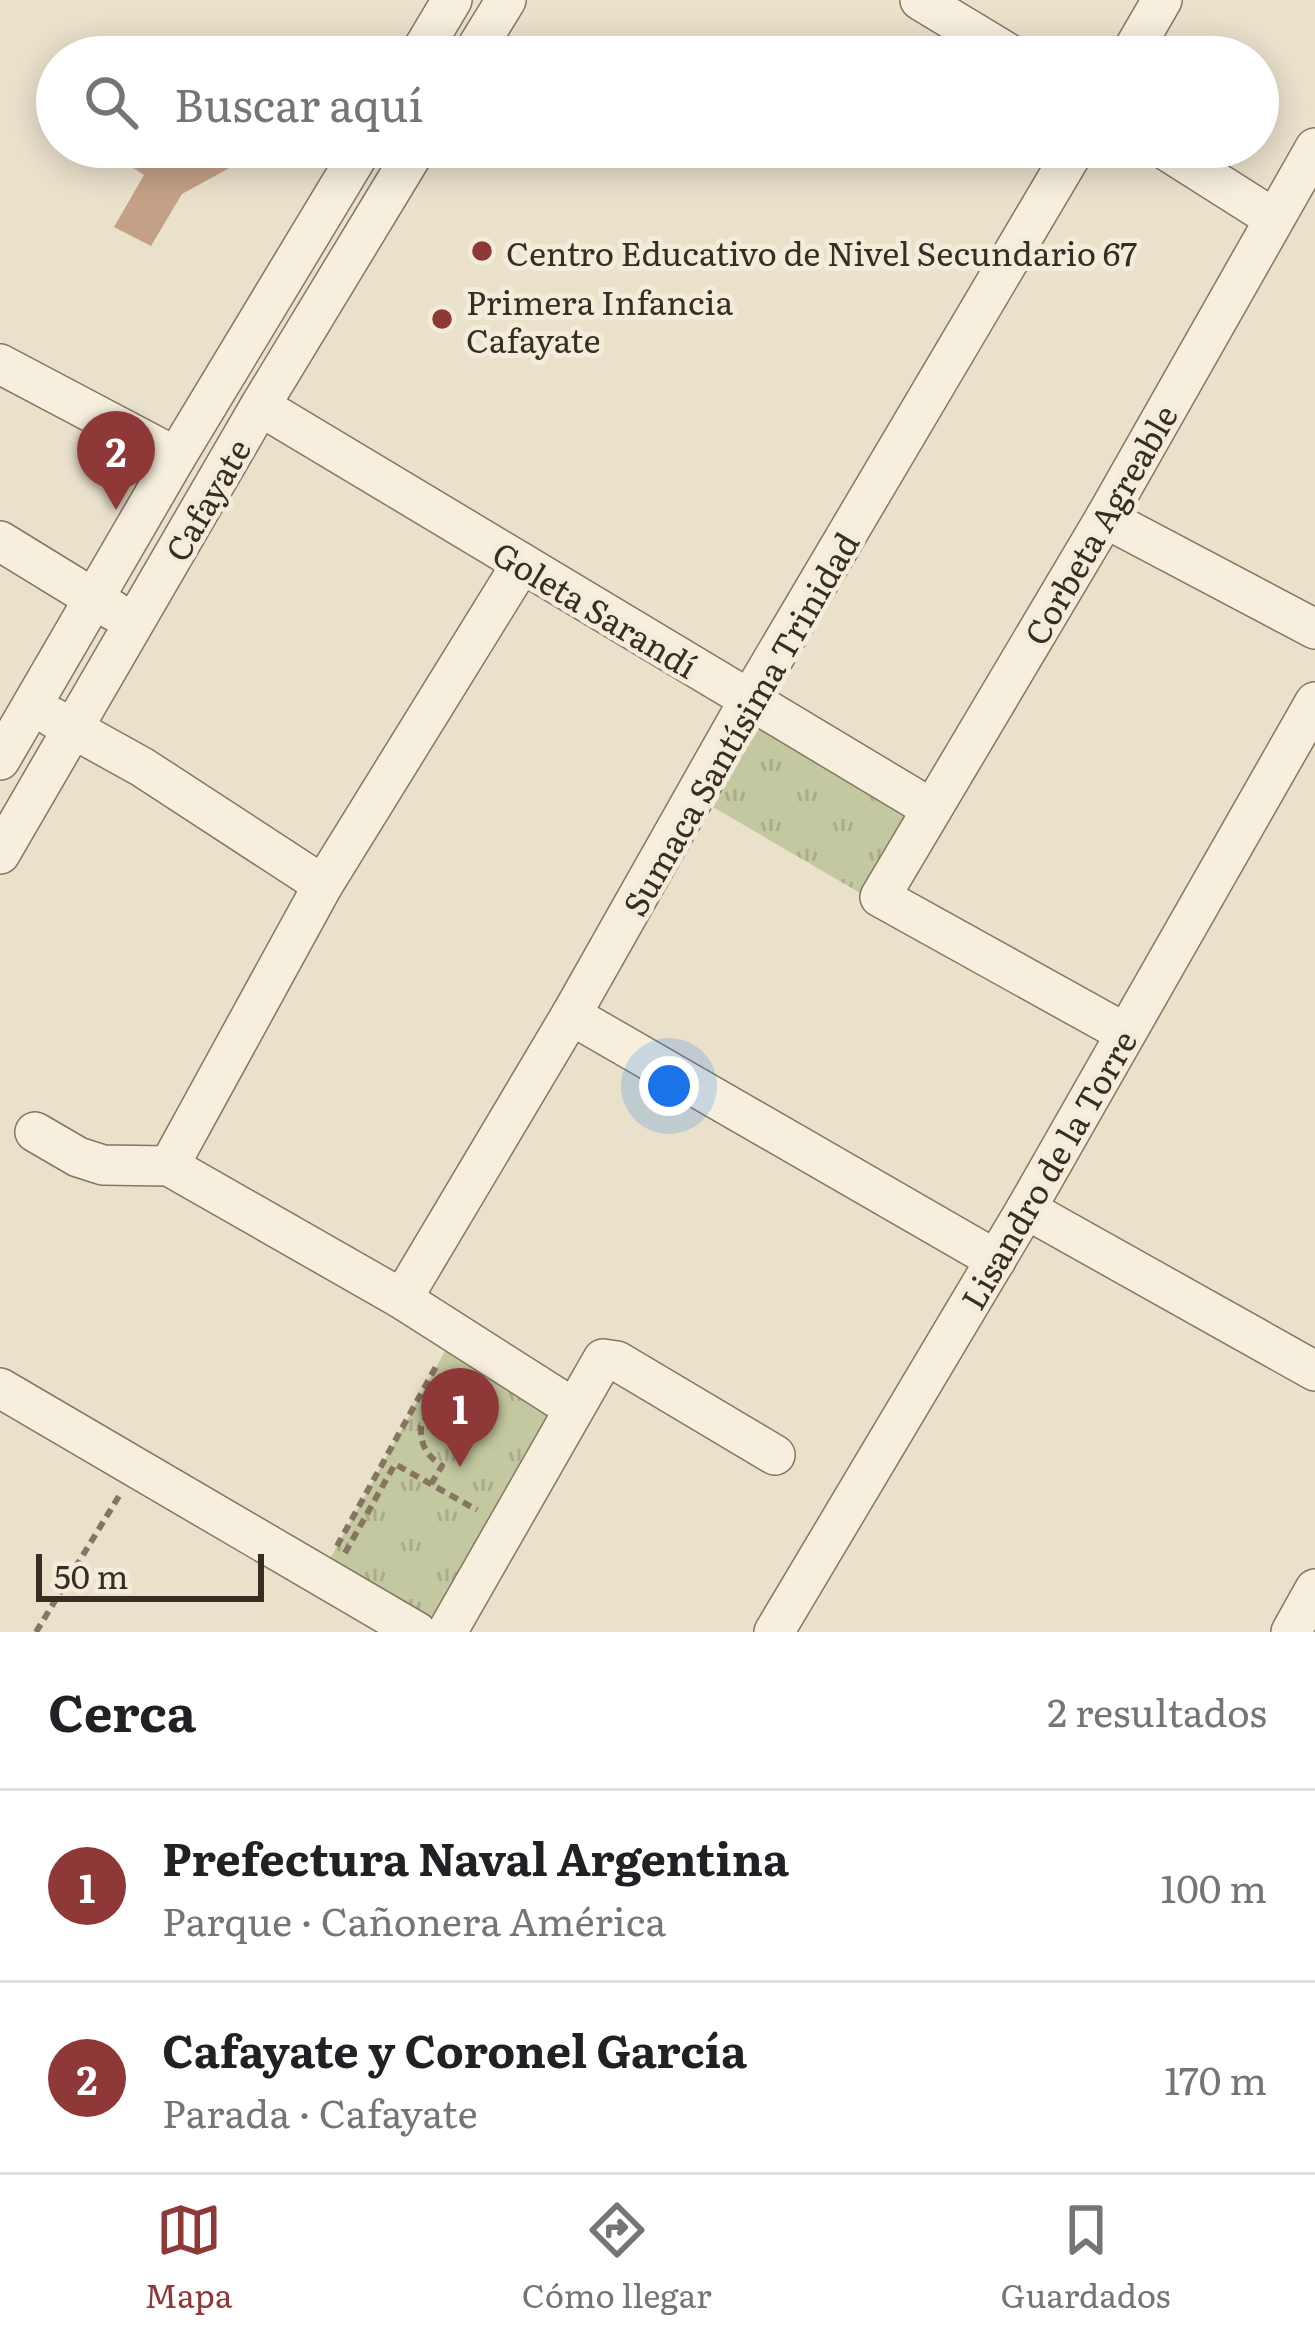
<!DOCTYPE html>
<html lang="es">
<head>
<meta charset="utf-8">
<style>
  body { margin:0; font-family:Literata,serif; background:#f2f2f2; color:#202124 }
  .scale { position:absolute; left:36px; bottom:30px; width:228px; box-sizing:border-box; padding-left:12px; border:6px solid #382d23; border-top:0; font-size:33px; line-height:42px; white-space:nowrap; color:#382d23; -webkit-text-stroke:9px #f3ecda; paint-order:stroke }
  .you { position:absolute; left:669px; top:1086px; width:42px; height:42px; margin:-30px; border:9px solid #fff; border-radius:50%; background:#1a73e8; box-shadow:0 0 0 18px #1a73e833 }
  .badge { display:grid; place-items:center; width:78px; height:78px; border-radius:50%; background:#8e3838; color:#fff; font-size:39px; font-weight:700 }
  .pin { position:absolute; translate:-50% -99px; filter:drop-shadow(0 3px 6px #0008) }
  .pin::after { content:''; position:absolute; top:63px; width:42px; height:36px; background:inherit; clip-path:polygon(0 0,100% 0,50% 100%) }
  .list { margin:0; padding:0; list-style:none }
  h2 { display:flex; justify-content:space-between; align-items:center; height:156px; margin:0; padding:0 48px; font-size:51px }
  h2 small { font-size:39px; font-weight:400; color:#757577 }
  .list li { display:grid; grid-template-columns:78px 1fr auto; gap:36px; align-items:center; box-sizing:border-box; height:192px; padding:0 48px; border-top:3px solid #e0e0e0 }
  .list b { display:block; font-size:45px; white-space:nowrap }
  .list p { margin:0; font-size:39px; white-space:nowrap; color:#757577 }
  .list em { font-size:39px; font-style:normal; color:#757577 }
  .icon { flex:none; width:66px; height:66px; fill:none; stroke:currentColor; stroke-width:2; stroke-linecap:round; stroke-linejoin:round }
  .map { position:relative; flex:none; width:1315px; height:1632px; overflow:hidden }
  .search { position:absolute; background:#fff; box-shadow:0 6px 30px #0003; left:36px; right:36px; top:36px; height:132px; display:flex; align-items:center; gap:30px; box-sizing:border-box; padding:0 42px; border-radius:66px; color:#757577; font-size:45px }
  .sheet { height:540px; background:#fff }
  nav { display:flex; justify-content:space-around; align-items:center; box-sizing:border-box; height:168px; border-top:3px solid #e0e0e0; background:#fff; font-size:33px; color:#757577 }
  nav a { display:grid; justify-items:center; gap:6px }
  nav .on { color:#8e3838 }
  .map>svg:first-child { display:block }
</style>
</head>
<body>
<div class="map">
<svg width="1315" height="1632" viewBox="0 0 1315 1632">
  <defs>
    <pattern id="grass-tufts" width="24" height="20" patternUnits="userSpaceOnUse" patternTransform="scale(3)"><rect width="24" height="20" fill="#c3c8a0"/><path d="M3 7l-1-3M5 7V3M7 7l1-3M15 17l-1-3M17 17v-4M19 17l1-3" fill="none" stroke="#a8ac8a"/></pattern>
  </defs>
  <rect width="100%" height="100%" fill="#eae1cb"/>
  <!-- grass -->
  <g fill="url(#grass-tufts)">
    <polygon points="751,721 909,813 867,897 706,803"/>
    <polygon points="455,1333 573,1408 447,1632 321,1575"/>
  </g>
  <!-- building -->
  <polygon fill="#c4a086" points="101,147 229,147 233,166 182,194 151,246 114,227 144,175"/>
  <g fill="none" stroke-linecap="round" stroke-linejoin="round">
    <defs>
      <g id="minor">
        <polyline points="920,0 1014,57"/>
        <polyline points="418,57 452,0"/>
        <polyline points="471,57 506,0"/>
        <polyline points="1129,57 1162,0"/>
        <polyline points="1161,147 1273,218"/>
        <polyline points="0,364 176,457"/>
        <polyline points="260,406 932,809"/>
        <polyline points="1105,518 1315,629"/>
        <polyline points="0,541 114,611"/>
        <polyline points="52,717 142,767 323,885"/>
        <polyline points="0,760 176,457 363,147"/>
        <polyline points="0,854 260,406 417,147"/>
        <polyline points="571,1015 996,1260"/>
        <polyline points="1125,1033 880,897 1105,518 1315,148"/>
        <polyline points="35,1132 78,1157 103,1165 169,1166 402,1299 573,1408"/>
        <polyline points="169,1166 323,885 522,563"/>
        <polyline points="1026,1209 1315,1371"/>
        <polyline points="402,1299 571,1015 749,700 1076,147"/>
        <polyline points="0,1388 417,1632"/>
        <polyline points="447,1632 603,1359 617,1361 775,1455"/>
        <polyline points="774,1632 1026,1209 1315,702"/>
        <polyline points="1291,1632 1315,1589"/>
      </g>
    </defs>
    <!-- minor casing -->
    <use href="#minor" stroke="#867561" stroke-width="42"/>
    <!-- path -->
    <g stroke="#867561" stroke-width="6" stroke-dasharray="9 6" stroke-linecap="butt">
      <path d="M431 1484 442 1466C426 1455 420 1444 421 1426L433 1406 455 1397 467 1377"/>
      <polyline points="337,1546 438,1363"/>
      <polyline points="345,1553 395,1464 477,1510"/>
      <polyline points="36,1632 119,1496"/>
    </g>
    <!-- minor -->
    <use href="#minor" stroke="#f6efde" stroke-width="39"/>
  </g>
  <!-- markers -->
  <g fill="#8e3838" stroke="#f3ecda" stroke-width="4.5">
    <circle cx="482" cy="251" r="12"/>
    <circle cx="442" cy="319" r="12"/>
  </g>
  <g text-anchor="middle" dominant-baseline="central" stroke-width="10" stroke-linejoin="round" paint-order="stroke">
    <!-- poi labels -->
    <g font-size="33" fill="#382d23" stroke="#f3ecda" text-anchor="start">
      <text x="506" y="251">Centro Educativo de Nivel Secundario 67</text>
      <text x="466" y="300">Primera Infancia<tspan x="466" dy="38">Cafayate</tspan></text>
    </g>
    <!-- street labels -->
    <g font-size="33" fill="#382d23" stroke="#f3ecda">
      <text transform="translate(206 499) rotate(-60)">Cafayate</text>
      <text transform="translate(1099 524) rotate(-60)">Corbeta Agreable</text>
      <text transform="translate(596 608) rotate(31)">Goleta Sarandí</text>
      <text transform="translate(739 723) rotate(-60)">Sumaca Santísima Trinidad</text>
      <text transform="translate(1047 1169) rotate(-60)">Lisandro de la Torre</text>
    </g>
  </g>
</svg>
<div class="scale">50 m</div>
<div class="you"></div>
<div class="pin badge" style="left:460px;top:1467px">1</div>
<div class="pin badge" style="left:116px;top:510px">2</div>
<div class="search"><svg class="icon" aria-label="search" viewBox="0 0 24 24"><circle cx="10" cy="10" r="6"/><path d="M15 15l6 6"/></svg>Buscar aquí</div>
</div>
<section class="sheet">
<h2>Cerca<small>2 resultados</small></h2>
<ul class="list">
<li><span class="badge">1</span><div><b>Prefectura Naval Argentina</b><p>Parque · Cañonera América</p></div><em>100 m</em></li>
<li><span class="badge">2</span><div><b>Cafayate y Coronel García</b><p>Parada · Cafayate</p></div><em>170 m</em></li>
</ul>
</section>
<nav>
<a class="on"><svg class="icon" aria-label="map" viewBox="0 0 24 24"><path d="M3 6l6-2 6 2 6-2v14l-6 2-6-2-6 2zM9 4v14M15 6v14"/></svg>Mapa</a>
<a><svg class="icon" aria-label="directions" viewBox="0 0 24 24"><path d="M12 3l9 9-9 9-9-9zM9 14v-3h6M13 9l2 2-2 2"/></svg>Cómo llegar</a>
<a><svg class="icon" aria-label="saved" viewBox="0 0 24 24"><path d="M7 4h10v16l-5-4-5 4z"/></svg>Guardados</a>
</nav>
</body>
</html>
